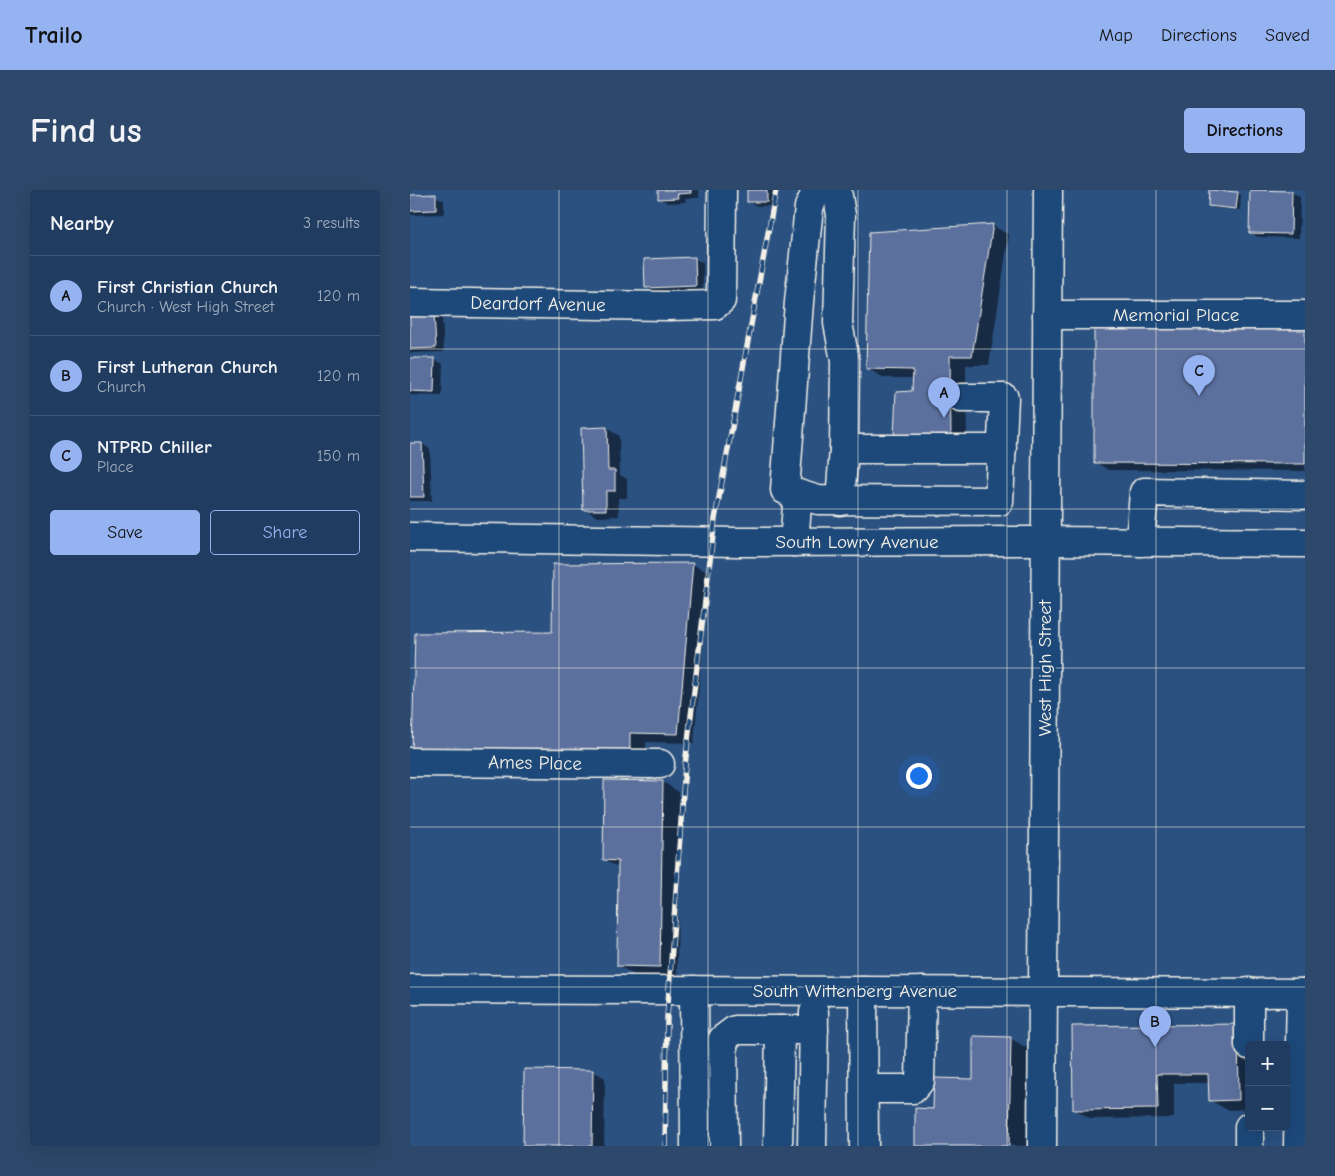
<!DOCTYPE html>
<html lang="en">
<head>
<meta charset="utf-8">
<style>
  body { margin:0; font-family:"Comic Neue",sans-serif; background:#2d486a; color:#f1f3f6 }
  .controls { position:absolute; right:15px; bottom:15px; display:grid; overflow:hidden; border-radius:5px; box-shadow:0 5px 20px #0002 }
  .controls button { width:45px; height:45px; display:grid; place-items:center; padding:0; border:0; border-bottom:1px solid #3d5676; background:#203d61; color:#f1f3f6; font:25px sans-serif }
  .you { position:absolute; left:508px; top:585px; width:18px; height:18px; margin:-12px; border:4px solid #fff; border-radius:50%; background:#1a73e8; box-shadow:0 0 0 8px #1a73e833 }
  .badge { display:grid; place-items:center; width:32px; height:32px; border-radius:50%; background:#95b2f1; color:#111; font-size:16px; font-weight:700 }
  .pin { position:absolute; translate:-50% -41px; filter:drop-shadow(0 1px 2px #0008) }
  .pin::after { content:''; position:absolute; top:26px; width:18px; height:15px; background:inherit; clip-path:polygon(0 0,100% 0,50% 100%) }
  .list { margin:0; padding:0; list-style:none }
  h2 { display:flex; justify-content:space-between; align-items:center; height:65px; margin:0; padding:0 20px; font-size:21px }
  h2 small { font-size:16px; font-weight:400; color:#a2aebd }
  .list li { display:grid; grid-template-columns:32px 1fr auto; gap:15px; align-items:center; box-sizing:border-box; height:80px; padding:0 20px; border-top:1px solid #3d5676 }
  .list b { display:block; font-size:19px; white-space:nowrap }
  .list p { margin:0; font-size:16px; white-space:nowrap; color:#a2aebd }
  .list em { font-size:16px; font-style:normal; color:#a2aebd }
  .actions { display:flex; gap:10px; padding:15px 20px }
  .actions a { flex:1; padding:11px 0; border:1px solid #95b2f1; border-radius:5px; text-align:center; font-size:18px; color:#95b2f1 }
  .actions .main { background:#95b2f1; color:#111 }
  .map { position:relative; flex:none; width:895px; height:956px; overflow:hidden; border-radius:5px }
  header { display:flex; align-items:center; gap:30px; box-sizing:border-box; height:70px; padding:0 25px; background:#95b2f1; color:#111 }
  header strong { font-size:24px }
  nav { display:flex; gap:28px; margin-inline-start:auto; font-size:18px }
  .intro { display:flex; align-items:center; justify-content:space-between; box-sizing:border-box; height:120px; padding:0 30px }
  h1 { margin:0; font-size:35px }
  .button { padding:12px 22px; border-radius:5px; background:#95b2f1; color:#111; font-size:18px; font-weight:700 }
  main { display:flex; gap:30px; padding:0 30px }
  aside { flex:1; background:#203d61; border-radius:5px; box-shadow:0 5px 20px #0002 }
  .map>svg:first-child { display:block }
</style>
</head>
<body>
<header>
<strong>Trailo</strong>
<nav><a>Map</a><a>Directions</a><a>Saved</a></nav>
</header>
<div class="intro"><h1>Find us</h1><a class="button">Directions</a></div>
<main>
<aside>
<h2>Nearby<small>3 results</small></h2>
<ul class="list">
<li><span class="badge">A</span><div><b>First Christian Church</b><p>Church · West High Street</p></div><em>120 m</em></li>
<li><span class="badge">B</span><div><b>First Lutheran Church</b><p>Church</p></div><em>120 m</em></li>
<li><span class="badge">C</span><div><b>NTPRD Chiller</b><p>Place</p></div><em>150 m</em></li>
</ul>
<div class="actions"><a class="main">Save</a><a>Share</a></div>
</aside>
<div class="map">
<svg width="895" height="956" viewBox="0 0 895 956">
  <rect width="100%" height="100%" fill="#2b5181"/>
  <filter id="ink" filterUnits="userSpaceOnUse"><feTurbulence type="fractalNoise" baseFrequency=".02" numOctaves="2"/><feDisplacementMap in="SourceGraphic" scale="10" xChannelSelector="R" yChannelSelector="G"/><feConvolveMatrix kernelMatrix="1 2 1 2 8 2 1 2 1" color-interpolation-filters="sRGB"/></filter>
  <g filter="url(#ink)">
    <!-- shadow -->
    <g fill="#0007">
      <polygon points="249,0 289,0 289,8 275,8 276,12 258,13 249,8"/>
      <polygon points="338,0 365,0 365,16 347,16 338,12"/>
      <polygon points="882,2 890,7 889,48 848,47 840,42"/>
      <polygon points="827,3 831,5 830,20 803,18 800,15"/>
      <polygon points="0,6 25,6 34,10 34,24 2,25 0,24"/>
      <polygon points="582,35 599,45 579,175 556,175 557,257 502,255 504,188 474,188 457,178"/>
      <polygon points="285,69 293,73 293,100 244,102 236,97"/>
      <polygon points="24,124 32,129 34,162 0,163 0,125"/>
      <polygon points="895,140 895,281 698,280 685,272"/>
      <polygon points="0,169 25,170 33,174 32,206 0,205"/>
      <polygon points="197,238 209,246 210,285 217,289 217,308 208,308 209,326 187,327 175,319"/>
      <polygon points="12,254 20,259 22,311 0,311 0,255"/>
      <polygon points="282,374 299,383 284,553 236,552 236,575 20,574 143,443"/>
      <polygon points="253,592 269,602 267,786 225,785 208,776 209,678 194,670"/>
      <polygon points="663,837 839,855 839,919 817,920 800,910 800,893 764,893 764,928 681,929 664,919"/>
      <polygon points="600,848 617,858 616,956 506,956 525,920 564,890"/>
      <polygon points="183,881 195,888 194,956 114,956"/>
    </g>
    <!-- building -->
    <g fill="#5c709e" stroke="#f4f1e8">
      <polygon points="248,0 281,0 281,3 267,4 268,8 248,9"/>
      <rect x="337" y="0" width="20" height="12"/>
      <polygon points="799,0 828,2 826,19 798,16"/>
      <polygon points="840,0 882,1 881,44 839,43"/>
      <polygon points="26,4 26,20 0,21 0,5"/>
      <polygon points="583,34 562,166 540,166 541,248 484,246 486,202 502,201 503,180 456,179 459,42"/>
      <polygon points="285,67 286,96 235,98 234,69"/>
      <polygon points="24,123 26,158 0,159 0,124"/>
      <polygon points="684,136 895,139 895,274 684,273"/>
      <polygon points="0,168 25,168 24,202 0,201"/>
      <polygon points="197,237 198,280 205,280 205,301 196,301 196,320 173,320 171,238"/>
      <polygon points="0,253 12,253 14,307 0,307"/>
      <polygon points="283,373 268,544 220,543 220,566 2,565 5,443 142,442 143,374"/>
      <polygon points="194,590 253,591 250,777 207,776 208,671 193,670"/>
      <polygon points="828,834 829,910 799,911 798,884 747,884 748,919 663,920 662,836"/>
      <polygon points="563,846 601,847 599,956 505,956 505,918 523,919 524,888 563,889"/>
      <polygon points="114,879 183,880 182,956 113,956"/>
    </g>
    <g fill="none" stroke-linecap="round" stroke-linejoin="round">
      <defs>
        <g id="minor">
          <polyline points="407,0 399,17 389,112 375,300 408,310 589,311 594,208 551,208"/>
          <polyline points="427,0 431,25 428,133 435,171 434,259 592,259"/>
          <polyline points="0,112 257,116 305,115 311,110 312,0"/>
          <polyline points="637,125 895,125"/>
          <polyline points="430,311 434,259"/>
          <polyline points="0,347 327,352 635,351 895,353"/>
          <polyline points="384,352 388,304"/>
          <polyline points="730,352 734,302 895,305"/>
          <polyline points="0,572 250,574"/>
          <polyline points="0,799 895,803"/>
          <polyline points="284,800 285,956"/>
          <polyline points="453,801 454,956"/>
          <polyline points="839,855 839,802"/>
          <polyline points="455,899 503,899 510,891 512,801"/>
          <polyline points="314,956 313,849 325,840 404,840"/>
          <polyline points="368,956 370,840"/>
          <polyline points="402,956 404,822"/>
          <polyline points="632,956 638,0"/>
          <polyline points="839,956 839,937"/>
          <polyline points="888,956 891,803"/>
        </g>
      </defs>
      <!-- minor casing -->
      <use href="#minor" stroke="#f4f1e8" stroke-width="31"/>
      <!-- minor -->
      <use href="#minor" stroke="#1f4a7a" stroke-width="28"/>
      <defs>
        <polyline id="rail" points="255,956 257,828 275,575 305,329 366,0"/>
      </defs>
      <!-- rail casing -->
      <use href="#rail" stroke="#f4f1e8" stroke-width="5.5"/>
      <!-- rail -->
      <use href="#rail" stroke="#1f4a7a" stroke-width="4" stroke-dasharray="11" stroke-linecap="butt"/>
    </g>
  </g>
  <!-- grid -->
  <path fill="none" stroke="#f4f1e8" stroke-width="1" stroke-opacity="0.55" d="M149 0V956M298 0V956M448 0V956M597 0V956M746 0V956M0 159H895M0 319H895M0 478H895M0 637H895M0 797H895"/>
  <g text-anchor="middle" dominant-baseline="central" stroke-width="4" stroke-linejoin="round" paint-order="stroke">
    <!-- street labels -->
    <g font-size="19" fill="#f4f1e8" stroke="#1f4a7a">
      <text transform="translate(128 114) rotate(1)">Deardorf Avenue</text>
      <text x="766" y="125">Memorial Place</text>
      <text x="447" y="352">South Lowry Avenue</text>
      <text transform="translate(635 478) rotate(-90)">West High Street</text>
      <text transform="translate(125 573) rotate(1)">Ames Place</text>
      <text x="445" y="801">South Wittenberg Avenue</text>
    </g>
  </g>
</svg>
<div class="controls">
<button>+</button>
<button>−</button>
</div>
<div class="you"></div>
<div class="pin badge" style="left:534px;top:228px">A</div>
<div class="pin badge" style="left:745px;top:857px">B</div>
<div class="pin badge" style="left:789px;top:206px">C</div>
</div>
</main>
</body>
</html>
